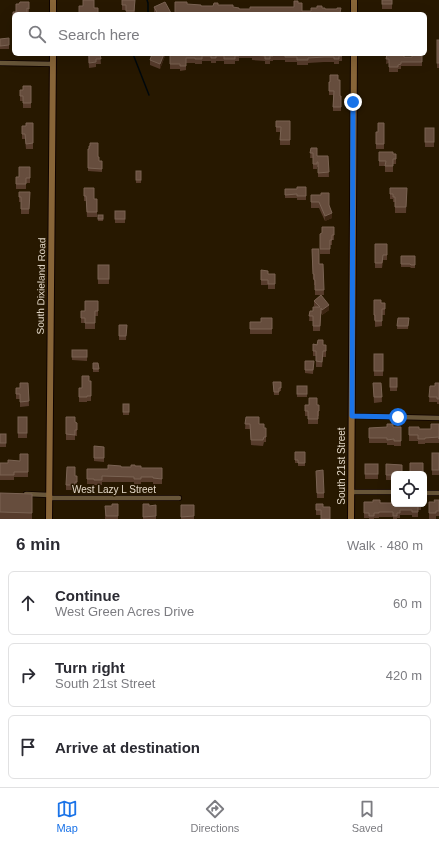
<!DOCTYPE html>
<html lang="en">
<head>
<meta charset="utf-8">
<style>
  body { margin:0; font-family:Helvetica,sans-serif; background:#f7f7f7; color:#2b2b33 }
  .controls { position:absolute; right:12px; bottom:12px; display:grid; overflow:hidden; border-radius:6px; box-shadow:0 4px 16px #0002 }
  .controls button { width:36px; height:36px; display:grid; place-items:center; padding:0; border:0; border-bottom:1px solid #e1e1e2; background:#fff; color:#2b2b33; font:20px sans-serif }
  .stop { position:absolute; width:12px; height:12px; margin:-9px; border:3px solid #1a73e8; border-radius:50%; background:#fff }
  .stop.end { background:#1a73e8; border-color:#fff; box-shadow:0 1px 4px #0008 }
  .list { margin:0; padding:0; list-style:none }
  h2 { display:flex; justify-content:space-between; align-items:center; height:52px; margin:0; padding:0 16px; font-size:17px }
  h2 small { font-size:13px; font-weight:400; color:#7c7c81 }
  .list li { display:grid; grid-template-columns:26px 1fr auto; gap:12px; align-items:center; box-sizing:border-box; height:64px; margin:0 8px 8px; padding:0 8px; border:1px solid #e1e1e2; border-radius:6px }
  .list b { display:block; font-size:15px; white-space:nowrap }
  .list p { margin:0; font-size:13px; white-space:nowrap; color:#7c7c81 }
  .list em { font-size:13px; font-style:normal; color:#7c7c81 }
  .icon { flex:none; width:22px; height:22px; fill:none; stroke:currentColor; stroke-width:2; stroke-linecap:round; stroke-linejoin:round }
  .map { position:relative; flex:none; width:439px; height:519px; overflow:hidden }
  .search { position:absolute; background:#fff; box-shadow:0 4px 16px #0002; left:12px; right:12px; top:12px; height:44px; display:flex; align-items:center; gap:10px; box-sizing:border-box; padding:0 14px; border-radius:6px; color:#7c7c81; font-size:15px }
  .sheet { height:268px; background:#fff }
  nav { display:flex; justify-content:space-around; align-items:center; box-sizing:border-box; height:56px; border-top:1px solid #e1e1e2; background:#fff; font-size:11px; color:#7c7c81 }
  nav a { display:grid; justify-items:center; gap:2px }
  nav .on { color:#1a73e8 }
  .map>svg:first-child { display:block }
</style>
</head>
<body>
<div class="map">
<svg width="439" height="519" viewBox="0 0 439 519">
  <rect width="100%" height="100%" fill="#271800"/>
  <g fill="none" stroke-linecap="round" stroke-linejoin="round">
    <!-- stream -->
    <g stroke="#00080c" stroke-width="1.5">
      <polyline points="147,0 148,3 148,14"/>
      <polyline points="133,54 149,95"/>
    </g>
    <defs>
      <g id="street">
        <polyline points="0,63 53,64"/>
        <polyline points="352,416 439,418"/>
        <polyline points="351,492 394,492"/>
        <polyline points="424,493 439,493"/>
        <polyline points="26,494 49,495"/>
        <polyline points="49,498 179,498"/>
      </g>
      <g id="secondary">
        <polyline points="53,0 53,14"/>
        <polyline points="354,14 354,0"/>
        <polyline points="49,519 53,54"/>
        <polyline points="351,519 354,54"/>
      </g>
    </defs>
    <!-- street casing -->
    <use href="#street" stroke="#0f0300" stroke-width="6"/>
    <!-- secondary casing -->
    <use href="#secondary" stroke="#0f0300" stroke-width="8"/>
    <!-- street -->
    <use href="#street" stroke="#685639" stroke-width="4.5"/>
    <!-- secondary -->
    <use href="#secondary" stroke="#886538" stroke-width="6"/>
  </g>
  <!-- wall -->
  <g fill="#573c2c">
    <polygon points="122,0 135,0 135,14 126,14 126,10 122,10"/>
    <rect x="382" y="0" width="10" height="9"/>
    <polygon points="29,2 29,14 14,14 14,22 13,22 13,12 16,12 19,4"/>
    <polygon points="79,6 98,8 98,14 79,14"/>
    <polygon points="154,7 171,14 155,14 154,12"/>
    <polygon points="9,38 9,49 0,49 0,39"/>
    <rect x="437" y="40" width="2" height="28"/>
    <polygon points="88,54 100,54 101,64 96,64 96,67 89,68"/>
    <polygon points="165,54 165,56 160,69 150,65 150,60"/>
    <polygon points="178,54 342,54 342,61 339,61 339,64 334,64 334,62 324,62 308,63 308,65 297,65 297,62 285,62 285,60 273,60 273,61 270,61 270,64 265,64 265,61 252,60 252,58 239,58 239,61 235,61 235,64 224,64 224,61 216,61 216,63 211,63 211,61 202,61 202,64 195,64 195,63 186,63 186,70 180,71 180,69 170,69 170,55 176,55"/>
    <polygon points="387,54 404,57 412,57 422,54 422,66 401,66 401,69 398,69 398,72 389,72 389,63 386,64"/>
    <polygon points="329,82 340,96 341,96 341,111 333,111 333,95 329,95"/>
    <polygon points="31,86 31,108 23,108 23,101 20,101 20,90 23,90"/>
    <polygon points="276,121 290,121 290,145 280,145 280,132 276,132"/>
    <polygon points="33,123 33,149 26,149 25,139 22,139 22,126 26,126"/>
    <polygon points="384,123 384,149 376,149 376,132 378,132"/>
    <rect x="425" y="128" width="9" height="19"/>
    <polygon points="311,148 317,156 328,156 329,177 318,177 318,167 317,167 317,169 313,169 313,158 310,158"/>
    <polygon points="88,149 98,157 99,161 102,161 102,172 88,171"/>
    <polygon points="379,152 396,154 396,164 393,164 393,172 385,172 385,166 379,166"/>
    <polygon points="30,167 30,183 26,183 26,189 16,189 16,177 19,177"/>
    <rect x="136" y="171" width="5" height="12"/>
    <polygon points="306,187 306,200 297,200 297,198 285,198 285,189 297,189"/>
    <polygon points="84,188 94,199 97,199 97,217 87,217 86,201 84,201"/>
    <polygon points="390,188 407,188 406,213 395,213 395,202 393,202 393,199 390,199"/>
    <polygon points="19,192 30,192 29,214 21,214 21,202 19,202"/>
    <polygon points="311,195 329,205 332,218 325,221 319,208 311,208"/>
    <rect x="115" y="211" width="10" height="12"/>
    <rect x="98" y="215" width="5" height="6"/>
    <polygon points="334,227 334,240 332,240 332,245 330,245 330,254 320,254 320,234"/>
    <polygon points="375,244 387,244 387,260 383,260 382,268 375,268"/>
    <polygon points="312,249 319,264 323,264 324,295 321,295 329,310 322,315 321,313 320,331 313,331 313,321 309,321 310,311 313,311 315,307 314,306 314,301 321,295 315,295 315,285 314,285 314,279 313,279"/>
    <polygon points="401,256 415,256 415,268 411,268 410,267 401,267"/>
    <rect x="98" y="265" width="11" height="19"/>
    <polygon points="261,270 268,274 275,274 275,289 268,289 268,285 261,285"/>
    <polygon points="374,300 381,303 385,303 385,315 382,315 382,326 375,327 375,320 374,320"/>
    <polygon points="98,301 98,316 95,316 95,329 85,329 85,323 81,323 81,311 85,311"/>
    <polygon points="272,318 272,334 250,334 250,322 261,322"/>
    <polygon points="398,318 409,318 408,329 397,329"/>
    <polygon points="119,325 127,325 126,340 119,340"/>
    <polygon points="313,344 326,345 326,357 323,357 322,367 316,367 316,356 313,356"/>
    <polygon points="72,350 87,350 87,361 72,360"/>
    <rect x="374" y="354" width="9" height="22"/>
    <polygon points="305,361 314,361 313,374 305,373"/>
    <polygon points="93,363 98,363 99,372 93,372"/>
    <rect x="390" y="378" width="7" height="13"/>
    <polygon points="89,381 91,381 91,401 87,401 87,402 79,402 79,388 82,388"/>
    <polygon points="273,382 281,382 281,391 279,391 279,395 274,395"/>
    <polygon points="28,383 29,406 20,407 20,399 16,399 16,388 20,388"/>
    <polygon points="373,383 381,383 382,402 374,403"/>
    <polygon points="439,383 439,404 437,404 437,402 429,402 430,386 435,386"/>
    <rect x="297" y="386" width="10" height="11"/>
    <rect x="123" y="404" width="6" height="11"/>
    <polygon points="305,405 319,405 319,416 318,416 318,424 308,424 308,416 305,416"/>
    <rect x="18" y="417" width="9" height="21"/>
    <polygon points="66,417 75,422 77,423 77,436 75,436 75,440 66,440"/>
    <polygon points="246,417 259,424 264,428 266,428 266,442 264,442 263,446 251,445 250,429 245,429"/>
    <polygon points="439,424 439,444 439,443 425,443 425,444 418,444 418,441 409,441 409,427 419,429 431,429"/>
    <polygon points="401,427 401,446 394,446 394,445 387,445 387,443 369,443 369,428"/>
    <rect x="0" y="434" width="6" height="13"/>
    <polygon points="94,446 104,447 104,462 94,461"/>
    <polygon points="295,452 305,452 305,466 298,466 298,463 295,463"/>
    <rect x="432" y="453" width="7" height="22"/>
    <polygon points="28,454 28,477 14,477 14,480 0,480 0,463 8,463 20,461"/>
    <polygon points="423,463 423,474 410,474"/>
    <rect x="365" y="464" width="13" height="15"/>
    <polygon points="386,464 402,465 402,474 394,474 394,478 392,478 391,480 386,480"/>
    <polygon points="135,466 141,468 162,468 162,484 153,484 153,482 141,482 141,484 134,484 134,482 102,482 102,485 94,485 94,484 87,484 87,469 108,469 121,467 131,467"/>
    <polygon points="316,471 324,493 324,498 317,498"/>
    <polygon points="75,476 77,476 77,488 75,487 75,490 66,490 66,485"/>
    <polygon points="0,493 32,494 32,519 0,519"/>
    <polygon points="439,500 439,516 436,516 436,519 429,519 429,502 435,502"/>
    <polygon points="364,502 421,504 421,510 418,510 418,517 412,517 412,515 400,515 400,518 397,518 397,519 393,519 393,517 379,517 379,518 374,518 374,519 369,519 369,518 364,518"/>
    <polygon points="118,504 118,519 105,519 105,506 112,506"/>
    <polygon points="143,504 149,506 156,505 156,519 143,519"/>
    <polygon points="316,504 323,504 321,515 316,515"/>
    <rect x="181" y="505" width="13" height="14"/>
  </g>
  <!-- shaded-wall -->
  <g fill="#3d2613">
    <polygon points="164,54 165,54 165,56 160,69 160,64"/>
    <polygon points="332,213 332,218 325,221 325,216"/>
    <polygon points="329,305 329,310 322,315 322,310"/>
  </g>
  <!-- building -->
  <g fill="#664d3d" stroke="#7a6353">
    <polygon points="83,0 94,0 94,8 98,8 98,13 79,13 79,6 83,6"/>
    <polygon points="122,0 135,0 134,11 126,11 126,5 122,5"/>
    <rect x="382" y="0" width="10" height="4"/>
    <polygon points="294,1 298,1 298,3 302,3 302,11 311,11 311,8 317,8 317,6 322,6 322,8 325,8 325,9 337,9 337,8 341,8 340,13 342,13 342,14 175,14 175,2 187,2 187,4 201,5 201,6 213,6 214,3 218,3 218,5 233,5 233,7 239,8 239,9 250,9 250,7 294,7"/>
    <polygon points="20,2 29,2 29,9 27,8 27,14 14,14 14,17 13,17 13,12 16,12 16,4 19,4"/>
    <polygon points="165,2 171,13 168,14 158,14 154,7"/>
    <rect x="425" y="16" width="1" height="9"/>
    <polygon points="9,38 9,45 0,46 0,39"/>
    <rect x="437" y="40" width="2" height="23"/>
    <polygon points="89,54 100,54 101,59 96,59 96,62 89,63"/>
    <polygon points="152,54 164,54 160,64 150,60"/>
    <polygon points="176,54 239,54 239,56 235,56 235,59 224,59 224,56 216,56 216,58 211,58 211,56 202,56 202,59 195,59 195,58 186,58 186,66 180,66 180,64 170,64 170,55 176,55"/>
    <polygon points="252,54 342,54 342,56 339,56 339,59 334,59 334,57 324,57 308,58 308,60 297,60 297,57 285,57 285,55 273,55 273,56 270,56 270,59 265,59 265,56 252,55"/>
    <polygon points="387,54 393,54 393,55 404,55 404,57 412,57 412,54 422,54 422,62 401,62 401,64 398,65 398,67 389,67 389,59 386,59"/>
    <polygon points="330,75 338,75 338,80 340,80 340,96 341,96 341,107 333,107 334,91 329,91 329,82 330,82"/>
    <polygon points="23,86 31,86 31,103 23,103 23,96 20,96 20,90 23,90"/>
    <polygon points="276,121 290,121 290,140 280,140 281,127 276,127"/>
    <polygon points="26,123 33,123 33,143 26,144 25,134 22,134 22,126 26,126"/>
    <polygon points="378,123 384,123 384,144 376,144 376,132 378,132"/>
    <rect x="425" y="128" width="9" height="14"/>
    <polygon points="90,143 98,143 98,157 99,157 99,161 102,161 102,169 88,168 88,149 89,149 89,146 90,146"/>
    <polygon points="311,148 317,148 317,156 328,156 329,172 318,173 318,162 317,162 317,164 313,164 313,153 310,153"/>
    <polygon points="379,152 393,152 393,154 396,154 396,159 393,159 393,166 385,166 386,161 379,161"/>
    <polygon points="19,167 30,167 30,178 26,178 26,184 16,184 16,177 19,177"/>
    <rect x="136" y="171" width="5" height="9"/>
    <polygon points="297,187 306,187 306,196 297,196 297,194 285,195 285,189 297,189"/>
    <polygon points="84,188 94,188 94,199 97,199 97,212 87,212 86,196 84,196"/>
    <polygon points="390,188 407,188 406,207 395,207 395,197 393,197 393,194 390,194"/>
    <polygon points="19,192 30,192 29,209 21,209 21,197 19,197"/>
    <polygon points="321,193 329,193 329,205 332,213 325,216 319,202 311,202 311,195 321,195"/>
    <rect x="115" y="211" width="10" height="8"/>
    <rect x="98" y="215" width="5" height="4"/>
    <polygon points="322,227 334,227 334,235 332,235 332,240 330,240 330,249 320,249 320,234 322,233"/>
    <polygon points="375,244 387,244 387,255 383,255 382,263 375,263"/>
    <polygon points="312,249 319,249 319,264 323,264 324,290 315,290 315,280 314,280 314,274 313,274"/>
    <polygon points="401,256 415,256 415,265 411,265 410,264 401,264"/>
    <rect x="98" y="265" width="11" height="14"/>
    <polygon points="261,270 268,271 268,274 275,274 275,284 268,284 268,280 261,280"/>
    <polygon points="321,295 329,305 322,310 321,308 320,326 313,326 313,316 309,316 310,311 313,311 313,307 320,307 314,301"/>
    <polygon points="374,300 381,300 381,303 385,303 385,309 382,309 382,321 375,321 375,315 374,315"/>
    <polygon points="85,301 98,301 98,311 95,311 95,323 85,323 85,318 81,318 81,311 85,311"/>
    <polygon points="261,318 272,318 272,329 250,329 250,322 261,322"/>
    <polygon points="398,318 409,318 408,326 397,326"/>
    <polygon points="119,325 127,325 126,336 119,336"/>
    <polygon points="318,340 323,340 323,345 326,345 326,351 323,351 322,362 316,361 316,351 313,351 313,344 317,345"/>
    <rect x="72" y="350" width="15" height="7"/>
    <rect x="374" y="354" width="9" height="17"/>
    <polygon points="305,361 314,361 313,370 305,370"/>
    <polygon points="93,363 98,363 99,369 93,369"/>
    <polygon points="82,376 89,376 89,381 91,381 91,396 87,396 87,397 79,397 79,388 82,388"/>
    <rect x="390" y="378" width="7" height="9"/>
    <polygon points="273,382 281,382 281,388 279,388 279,392 274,392"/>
    <polygon points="20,383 28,383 29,401 20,402 20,394 16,394 16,388 20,388"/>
    <polygon points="373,383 381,383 382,397 374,397"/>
    <polygon points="435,383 439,383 439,399 437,399 437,397 429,397 430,386 435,386"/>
    <rect x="297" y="386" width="10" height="8"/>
    <polygon points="309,398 317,398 317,405 319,405 319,411 318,411 318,419 308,419 308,411 305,411 305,405 309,405"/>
    <rect x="123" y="404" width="6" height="8"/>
    <rect x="18" y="417" width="9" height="16"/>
    <polygon points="66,417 75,417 75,422 77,423 77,430 75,430 75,435 66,434"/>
    <polygon points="246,417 259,417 259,424 264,424 264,428 266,428 266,437 264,437 263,440 251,440 250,424 245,424"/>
    <polygon points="387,424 393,424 393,427 401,427 401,441 394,441 394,439 387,440 387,438 369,438 369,428 387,427"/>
    <polygon points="431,424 439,424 439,439 439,437 425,438 425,439 418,439 418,435 409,435 409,427 419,427 419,429 431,429"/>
    <rect x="0" y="434" width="6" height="9"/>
    <polygon points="94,446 104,447 104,458 94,458"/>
    <polygon points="295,452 305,452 305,463 298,463 298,460 295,460"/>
    <rect x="432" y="453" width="7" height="17"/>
    <polygon points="20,454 28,454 28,472 14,472 14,475 0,475 0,463 8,463 8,460 20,461"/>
    <polygon points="410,463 423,463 423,473 415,473 415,474 410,474"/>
    <rect x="365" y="464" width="13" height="10"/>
    <polygon points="386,464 402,465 402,474 392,473 391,475 386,475"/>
    <polygon points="108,465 121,466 121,467 131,467 131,465 135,465 135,466 141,466 141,468 162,468 162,479 153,478 153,477 141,477 141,479 134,479 134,477 102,476 102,480 94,480 94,479 87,479 87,469 108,469"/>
    <polygon points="67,467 75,467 75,476 77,476 77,482 75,482 75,485 66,485"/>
    <polygon points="323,470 324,493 317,493 316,471"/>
    <polygon points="0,493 32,494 32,513 0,512"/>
    <polygon points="373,500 380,500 380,503 394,503 394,504 421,504 421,505 418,505 418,512 412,512 412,510 400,510 400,513 397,513 397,516 393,516 393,512 379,512 379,513 374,513 374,516 369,516 369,513 364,513 364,502 373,502"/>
    <polygon points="434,500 439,500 439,511 436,511 436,513 429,513 429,502 435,502"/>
    <polygon points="112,504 118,504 118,516 106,516 105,506 112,506"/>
    <polygon points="143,504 149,504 149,506 156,505 156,516 143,517"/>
    <polygon points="316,504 323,504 323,507 330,507 330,519 321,519 321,510 316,510"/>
    <polygon points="181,505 194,505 194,516 181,517"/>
  </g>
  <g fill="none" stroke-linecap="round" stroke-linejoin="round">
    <!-- route -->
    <polyline stroke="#1a73e8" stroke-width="5" points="353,102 352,416 398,417"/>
  </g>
  <g text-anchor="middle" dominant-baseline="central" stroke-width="3" stroke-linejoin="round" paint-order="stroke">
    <!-- street labels -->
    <g font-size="10" fill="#e4d9c9" stroke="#271800">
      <text transform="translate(41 286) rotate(-89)">South Dixieland Road</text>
      <text transform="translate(341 466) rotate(-90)">South 21st Street</text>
      <text x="114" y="489">West Lazy L Street</text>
    </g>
  </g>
</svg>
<div class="controls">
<button><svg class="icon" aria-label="locate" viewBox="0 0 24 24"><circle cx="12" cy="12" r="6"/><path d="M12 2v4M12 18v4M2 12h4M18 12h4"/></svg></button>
</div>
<div class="stop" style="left:398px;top:417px"></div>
<div class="stop end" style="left:353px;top:102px"></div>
<div class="search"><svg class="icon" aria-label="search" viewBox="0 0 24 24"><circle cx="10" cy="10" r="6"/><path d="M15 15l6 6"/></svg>Search here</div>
</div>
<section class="sheet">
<h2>6 min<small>Walk · 480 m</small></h2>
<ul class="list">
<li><svg class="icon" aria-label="ahead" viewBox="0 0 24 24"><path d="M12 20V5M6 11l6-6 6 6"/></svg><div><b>Continue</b><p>West Green Acres Drive</p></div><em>60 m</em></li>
<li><svg class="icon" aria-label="right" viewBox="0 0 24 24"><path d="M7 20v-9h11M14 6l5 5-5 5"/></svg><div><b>Turn right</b><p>South 21st Street</p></div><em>420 m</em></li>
<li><svg class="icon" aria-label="arrive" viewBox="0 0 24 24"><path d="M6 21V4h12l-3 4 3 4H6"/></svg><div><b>Arrive at destination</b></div></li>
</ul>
</section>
<nav>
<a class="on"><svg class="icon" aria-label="map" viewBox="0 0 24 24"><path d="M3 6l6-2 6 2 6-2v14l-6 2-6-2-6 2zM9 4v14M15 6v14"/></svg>Map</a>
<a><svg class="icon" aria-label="directions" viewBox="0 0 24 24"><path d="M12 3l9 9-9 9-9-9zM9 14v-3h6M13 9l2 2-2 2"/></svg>Directions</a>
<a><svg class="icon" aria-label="saved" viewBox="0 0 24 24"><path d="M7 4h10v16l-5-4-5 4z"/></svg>Saved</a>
</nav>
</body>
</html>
